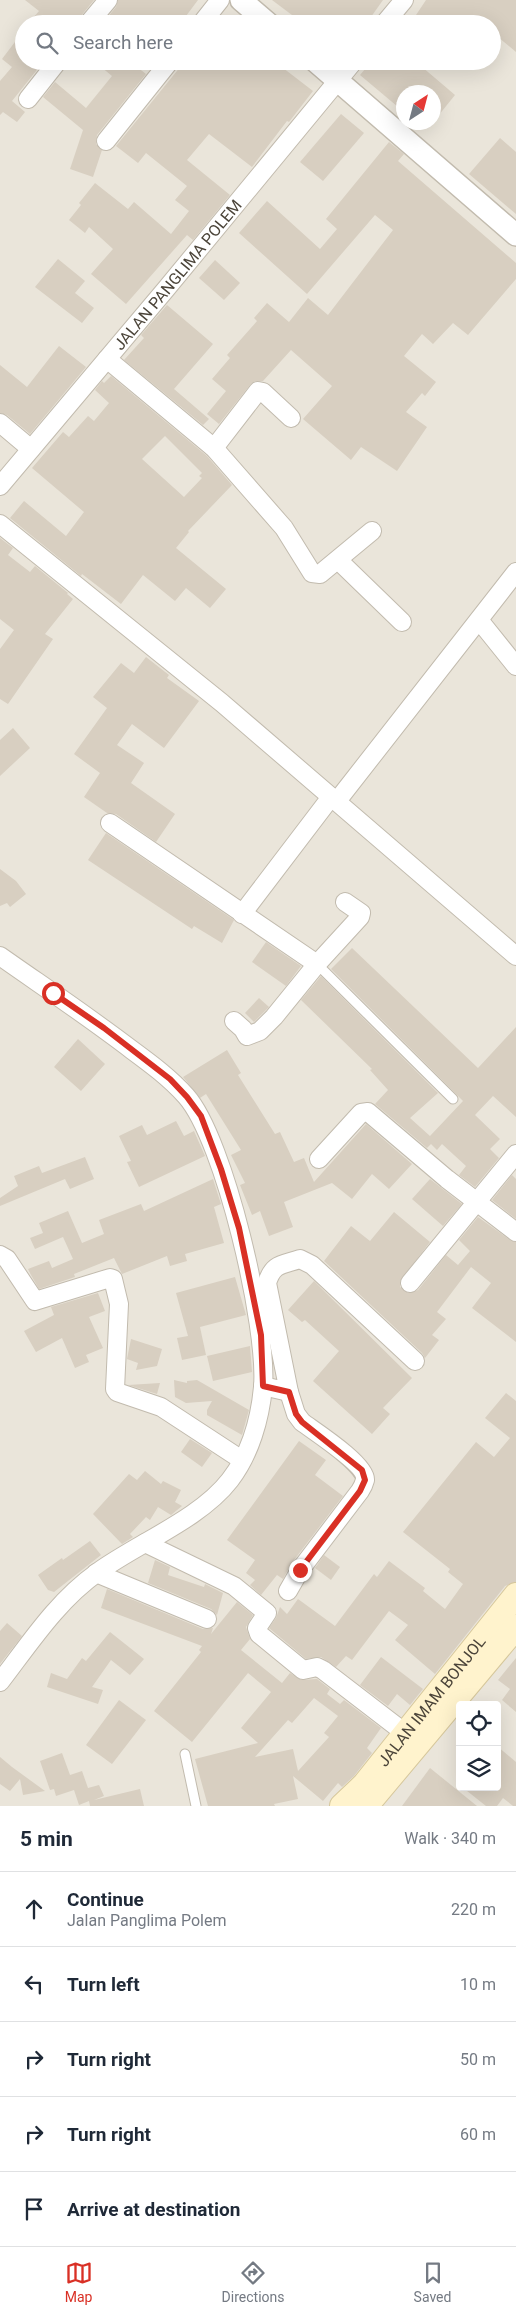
<!DOCTYPE html>
<html lang="en">
<head>
<meta charset="utf-8">
<style>
  body { margin:0; font-family:Roboto,sans-serif; background:#f6f6f7; color:#1f2937 }
  .controls { position:absolute; right:15px; bottom:15px; display:grid; overflow:hidden; border-radius:5px; box-shadow:0 5px 20px #0002 }
  .controls button { width:45px; height:45px; display:grid; place-items:center; padding:0; border:0; border-bottom:1px solid #e0e1e3; background:#fff; color:#1f2937; font:25px sans-serif }
  .compass { position:absolute; left:396px; top:85px; width:45px; height:45px; border-radius:50%; background:#fff; box-shadow:0 5px 20px #0002; rotate:36deg }
  .stop { position:absolute; width:15px; height:15px; margin:-11px; border:4px solid #d93025; border-radius:50%; background:#fff }
  .stop.end { background:#d93025; border-color:#fff; box-shadow:0 1px 5px #0008 }
  .list { margin:0; padding:0; list-style:none }
  h2 { display:flex; justify-content:space-between; align-items:center; height:65px; margin:0; padding:0 20px; font-size:21px }
  h2 small { font-size:16px; font-weight:400; color:#747a83 }
  .list li { display:grid; grid-template-columns:32px 1fr auto; gap:15px; align-items:center; box-sizing:border-box; height:75px; padding:0 20px; border-top:1px solid #e0e1e3 }
  .list b { display:block; font-size:19px; white-space:nowrap }
  .list p { margin:0; font-size:16px; white-space:nowrap; color:#747a83 }
  .list em { font-size:16px; font-style:normal; color:#747a83 }
  .icon { flex:none; width:28px; height:28px; fill:none; stroke:currentColor; stroke-width:2; stroke-linecap:round; stroke-linejoin:round }
  .map { position:relative; flex:none; width:516px; height:1806px; overflow:hidden }
  .search { position:absolute; background:#fff; box-shadow:0 5px 20px #0002; left:15px; right:15px; top:15px; height:55px; display:flex; align-items:center; gap:12px; box-sizing:border-box; padding:0 18px; border-radius:28px; color:#747a83; font-size:19px }
  .sheet { height:440px; background:#fff }
  nav { display:flex; justify-content:space-around; align-items:center; box-sizing:border-box; height:70px; border-top:1px solid #e0e1e3; background:#fff; font-size:14px; color:#747a83 }
  nav a { display:grid; justify-items:center; gap:2px }
  nav .on { color:#d93025 }
  .map>svg:first-child { display:block }
</style>
</head>
<body>
<div class="map">
<svg width="516" height="1806" viewBox="0 0 516 1806">
  <rect width="100%" height="100%" fill="#f6f3ec"/>
  <!-- residential -->
  <path fill="#eae5da" fill-rule="evenodd" d="M0 0H516V1806H0ZM24 24H492V61H24ZM404 92H434V122H404ZM460 1705H497V1787H460Z"/>
  <!-- building -->
  <g fill="#d8cfc1" fill-rule="evenodd">
    <polygon points="25,0 94,0 80,17 78,24 28,24 39,11"/>
    <polygon points="118,0 198,0 180,24 102,24 116,7"/>
    <polygon points="272,0 383,0 366,24 304,24"/>
    <polygon points="426,0 516,0 516,52 492,32 492,24 483,24 474,16 467,24 410,24"/>
    <polygon points="24,30 24,61 44,61 12,101 25,112 17,122 3,112 0,115 0,81 12,67 2,59"/>
    <polygon points="94,61 142,61 137,67 146,74 97,135 96,144 102,150 93,177 70,169 83,130 43,97 55,82 86,108 112,76"/>
    <polygon points="185,61 274,61 313,91 289,122 287,121 252,167 209,134 187,160 230,195 193,240 187,235 126,304 91,274 113,249 89,227 85,233 69,220 81,205 79,203 95,183 128,209 134,202 171,234 189,211 175,200 187,186 146,153 138,163 116,146"/>
    <polygon points="372,61 415,61 455,95 434,121 434,92 404,92 404,112 360,75"/>
    <polygon points="341,114 364,133 323,181 300,162"/>
    <polygon points="500,138 516,152 516,214 469,174"/>
    <polygon points="389,142 404,154 398,161 516,263 516,279 468,335 453,323 433,344 422,334 404,356 436,382 425,396 422,393 406,412 427,427 397,471 361,447 351,460 303,419 332,386 291,350 263,381 255,381 250,385 219,424 207,414 226,391 212,379 230,358 227,355 257,321 254,318 267,303 289,322 308,298 328,315 393,230 375,215 307,294 239,233 267,201 320,249 337,229 326,219"/>
    <polygon points="58,259 85,281 75,293 94,308 82,323 35,287"/>
    <polygon points="215,260 240,283 224,300 199,278"/>
    <polygon points="167,305 213,344 174,389 209,419 203,425 124,360 144,338 141,335"/>
    <polygon points="59,346 86,367 30,434 7,415 0,413 0,365 27,387"/>
    <path d="M111 376 207 456 232 485 188 531 189 532 176 548 226 589 210 608 186 588 175 601 143 575 121 604 82 574 81 576 10 518 24 501 66 536 84 512 32 468 63 432 69 437 88 416 94 421 109 403 95 390 102 381 104 383ZM165 436 202 473 199 476 202 478 184 497 142 459Z"/>
    <polygon points="0,538 13,548 8,555 30,572 35,566 68,593 67,594 73,599 45,634 53,639 8,704 0,699 0,649 14,630 0,619"/>
    <polygon points="146,657 169,675 167,678 199,701 164,748 132,724 117,745 144,763 131,783 175,814 156,842 116,814 107,813 84,797 100,773 74,754 107,708 93,697 121,663 134,673"/>
    <polygon points="13,728 30,748 0,776 0,740"/>
    <polygon points="106,833 234,920 222,943 194,926 192,929 88,860"/>
    <polygon points="0,869 16,881 26,894 10,907 7,903 0,906"/>
    <polygon points="266,942 301,966 286,986 252,962"/>
    <polygon points="352,948 478,1068 516,1027 516,1117 493,1096 475,1115 500,1139 490,1149 499,1158 475,1187 459,1175 466,1166 442,1144 437,1150 431,1144 427,1148 375,1104 388,1090 370,1070 372,1069 301,1000 321,976 438,1093 410,1118 430,1136 463,1101 331,969"/>
    <polygon points="259,998 269,1007 254,1022 245,1013"/>
    <polygon points="78,1039 105,1064 81,1091 54,1067"/>
    <polygon points="227,1050 241,1073 238,1075 275,1134 280,1132 294,1162 304,1158 314,1182 366,1124 412,1164 389,1189 372,1174 352,1199 332,1183 284,1202 293,1227 269,1236 260,1211 252,1215 240,1185 245,1183 231,1155 241,1150 206,1094 200,1098 183,1077"/>
    <polygon points="176,1121 184,1136 194,1131 205,1156 139,1187 127,1162 131,1161 119,1136 142,1125 147,1135"/>
    <polygon points="85,1157 94,1179 70,1189 65,1179 0,1206 0,1198 18,1186 14,1176 39,1166 42,1173"/>
    <polygon points="512,1175 516,1179 516,1219 492,1200"/>
    <polygon points="213,1179 221,1204 214,1207 224,1243 185,1254 187,1261 170,1266 167,1256 122,1274 114,1258 74,1274 75,1277 39,1289 31,1275 28,1269 49,1261 52,1268 73,1259 63,1237 35,1249 30,1238 43,1233 39,1223 68,1211 82,1243 104,1234 99,1220 141,1204 144,1211"/>
    <polygon points="430,1179 462,1204 443,1226 412,1199"/>
    <polygon points="394,1212 430,1242 400,1281 400,1287 408,1293 418,1290 446,1255 458,1265 470,1251 459,1240 478,1217 510,1240 516,1242 516,1342 472,1308 491,1283 471,1267 437,1312 446,1319 432,1335 439,1340 425,1358 422,1353 324,1261 351,1226 370,1241"/>
    <polygon points="235,1277 246,1315 200,1327 206,1355 182,1360 177,1338 188,1336 176,1293"/>
    <polygon points="314,1281 412,1378 383,1408 390,1414 372,1434 313,1381 339,1351 305,1320 302,1322 288,1310"/>
    <polygon points="98,1293 105,1311 89,1317 103,1348 86,1355 89,1362 75,1368 62,1338 36,1352 24,1331 54,1315 51,1307"/>
    <polygon points="131,1339 162,1349 157,1366 136,1370 138,1363 127,1359"/>
    <polygon points="250,1346 252,1372 213,1381 207,1356"/>
    <polygon points="174,1380 187,1383 187,1381 197,1380 249,1410 242,1435 207,1415 207,1410 212,1401 186,1403 175,1397"/>
    <polygon points="160,1383 157,1394 128,1385"/>
    <polygon points="506,1393 516,1401 516,1582 505,1586 435,1674 395,1640 408,1625 389,1611 352,1660 346,1656 336,1667 321,1657 306,1659 269,1628 276,1618 280,1607 287,1614 298,1599 335,1626 374,1574 377,1577 389,1561 425,1588 423,1591 445,1609 463,1584 448,1572 450,1569 403,1532 476,1442 494,1457 510,1438 485,1418"/>
    <polygon points="190,1439 212,1453 202,1467 181,1452"/>
    <polygon points="299,1441 326,1460 315,1475 343,1496 291,1564 283,1579 277,1575 261,1595 250,1585 255,1580 246,1573 255,1560 227,1540"/>
    <polygon points="145,1471 161,1484 163,1481 181,1490 175,1502 182,1506 171,1515 158,1507 150,1520 146,1517 130,1534 133,1537 122,1544 93,1514 129,1474 137,1480"/>
    <polygon points="90,1541 101,1555 54,1592 48,1590 38,1575 62,1558 63,1560"/>
    <polygon points="324,1555 340,1567 331,1580 315,1568"/>
    <polygon points="155,1560 170,1567 168,1575 204,1587 205,1584 223,1593 217,1615 211,1609 148,1583"/>
    <path d="M107 1589 203 1629 213 1628 211 1634 237 1602 253 1615 246 1627 250 1639 241 1650 282 1683 290 1673 301 1680 317 1679 330 1689 327 1694 340 1704 344 1700 381 1728 367 1748 372 1753 354 1776 342 1787 338 1783 323 1801 293 1776 298 1799 274 1804 275 1806H208L195 1759 258 1743 241 1728 271 1692 248 1673 192 1742 154 1711 201 1652 199 1650 202 1646 101 1608ZM314 1698 338 1716 324 1733 329 1737 298 1771 293 1749 255 1757 288 1720 292 1723Z"/>
    <polygon points="7,1623 22,1636 0,1664 0,1631"/>
    <polygon points="110,1632 144,1659 130,1675 111,1660 92,1687 103,1690 98,1704 47,1687 51,1673 67,1679 82,1658 86,1661"/>
    <polygon points="381,1657 423,1689 410,1705 397,1694 388,1706 360,1685"/>
    <polygon points="516,1658 516,1712 502,1700 510,1689 498,1680"/>
    <polygon points="119,1700 146,1720 112,1764 86,1745"/>
    <polygon points="497,1746 516,1762 516,1806 513,1806 503,1798 497,1806 486,1806 462,1787 497,1787"/>
    <polygon points="62,1753 70,1775 82,1771 88,1788 99,1785 104,1796 94,1800 140,1789 144,1806 90,1806 89,1801 79,1805 74,1790 56,1796 54,1789 50,1790 40,1761"/>
    <polygon points="0,1757 12,1767 45,1791 23,1795 20,1779 10,1791 0,1784"/>
    <polygon points="430,1768 477,1806 402,1806"/>
  </g>
  <g fill="none" stroke-linecap="round" stroke-linejoin="round">
    <defs>
      <g id="service">
        <polyline points="317,964 453,1099"/>
        <polyline points="185,1754 196,1806"/>
      </g>
      <g id="minor">
        <polyline points="88,24 108,0"/>
        <polyline points="201,24 220,0"/>
        <polyline points="384,24 404,0"/>
        <polyline points="28,99 58,61"/>
        <polyline points="106,141 170,61"/>
        <polyline points="107,359 214,448 284,528 312,573 320,574 372,531"/>
        <polyline points="0,423 31,449"/>
        <polyline points="214,448 258,391 263,392 291,418"/>
        <path id="s1" d="M0 486 166 289 354 61"/>
        <polyline points="0,524 222,703 516,956"/>
        <polyline points="338,560 402,622"/>
        <polyline points="479,620 516,666"/>
        <polyline points="337,801 516,572"/>
        <polyline points="110,823 317,964"/>
        <polyline points="242,914 331,797"/>
        <path d="M0 956C44 987 89 1017 132 1050 151 1064 170 1078 186 1096 225 1140 268 1328 263 1387 260 1419 250 1454 230 1480 200 1519 138 1543 98 1572 57 1601 30 1643 0 1682"/>
        <polyline points="234,1021 243,1029 247,1036 260,1031 274,1017 317,964 360,917 361,913 345,902"/>
        <polyline points="319,1159 361,1113 368,1112 447,1179 516,1232"/>
        <polyline points="0,1255 7,1259 35,1301 110,1278 113,1279 119,1304 115,1389 117,1392 161,1407 242,1460"/>
        <polyline points="410,1283 516,1154"/>
        <path d="M263 1386 289 1392 267 1283C273 1263 282 1265 300 1259L312 1265 415 1361"/>
        <polyline points="145,1543 234,1586 267,1613 257,1628 259,1634 303,1670 317,1667 323,1670 405,1733"/>
        <polyline points="96,1573 207,1619"/>
        <path d="M288 1591 300 1570 360 1491C362 1488 364 1484 365 1480 367 1465 314 1431 302 1422L296 1414 289 1392"/>
      </g>
      <g id="tertiary">
        <polyline points="241,0 269,24"/>
        <polyline points="315,61 516,235"/>
      </g>
      <g id="secondary">
        <path id="s2" d="M342 1806 364 1785 516 1595"/>
        <polyline points="366,1806 516,1627"/>
      </g>
    </defs>
    <!-- service casing -->
    <use href="#service" stroke="#c2bbae" stroke-width="11"/>
    <!-- minor casing -->
    <use href="#minor" stroke="#c2bbae" stroke-width="20"/>
    <!-- tertiary casing -->
    <use href="#tertiary" stroke="#c2bbae" stroke-width="24"/>
    <!-- secondary casing -->
    <use href="#secondary" stroke="#d6c79b" stroke-width="26"/>
    <!-- service -->
    <use href="#service" stroke="#fff" stroke-width="9"/>
    <!-- minor -->
    <use href="#minor" stroke="#fff" stroke-width="18"/>
    <!-- tertiary -->
    <use href="#tertiary" stroke="#fff" stroke-width="21"/>
    <!-- secondary -->
    <use href="#secondary" stroke="#fff3cd" stroke-width="24"/>
  </g>
  <g fill="none" stroke-linecap="round" stroke-linejoin="round">
    <!-- route -->
    <polyline stroke="#d93025" stroke-width="6" points="53,993 104,1028 170,1079 187,1097 201,1116 221,1169 239,1228 261,1335 263,1386 289,1392 296,1414 302,1422 362,1470 365,1480 360,1491 300,1570"/>
  </g>
  <g text-anchor="middle" dominant-baseline="central" stroke-width="4.5" stroke-linejoin="round" paint-order="stroke">
    <!-- street labels -->
    <g font-size="16" fill="#4b4439" stroke="#fff">
      <text stroke="none"><textPath href="#s1" startOffset="276">JALAN PANGLIMA POLEM</textPath></text>
      <text stroke="none"><textPath href="#s2" startOffset="138">JALAN IMAM BONJOL</textPath></text>
    </g>
  </g>
</svg>
<div class="controls">
<button><svg class="icon" aria-label="locate" viewBox="0 0 24 24"><circle cx="12" cy="12" r="6"/><path d="M12 2v4M12 18v4M2 12h4M18 12h4"/></svg></button>
<button><svg class="icon" aria-label="layers" viewBox="0 0 24 24"><path d="M12 4l9 5-9 5-9-5zM3 14l9 5 9-5"/></svg></button>
</div>
<svg class="compass" viewBox="-18 -18 36 36"><path d="M0-13l5 13h-10z" fill="#e53935"/><path d="M0 13l5-13h-10z" fill="#747a83"/></svg>
<div class="stop" style="left:53px;top:993px"></div>
<div class="stop end" style="left:300px;top:1570px"></div>
<div class="search"><svg class="icon" aria-label="search" viewBox="0 0 24 24"><circle cx="10" cy="10" r="6"/><path d="M15 15l6 6"/></svg>Search here</div>
</div>
<section class="sheet">
<h2>5 min<small>Walk · 340 m</small></h2>
<ul class="list">
<li><svg class="icon" aria-label="ahead" viewBox="0 0 24 24"><path d="M12 20V5M6 11l6-6 6 6"/></svg><div><b>Continue</b><p>Jalan Panglima Polem</p></div><em>220 m</em></li>
<li><svg class="icon" aria-label="left" viewBox="0 0 24 24"><path d="M17 20v-9H6M10 6l-5 5 5 5"/></svg><div><b>Turn left</b></div><em>10 m</em></li>
<li><svg class="icon" aria-label="right" viewBox="0 0 24 24"><path d="M7 20v-9h11M14 6l5 5-5 5"/></svg><div><b>Turn right</b></div><em>50 m</em></li>
<li><svg class="icon" aria-label="right" viewBox="0 0 24 24"><path d="M7 20v-9h11M14 6l5 5-5 5"/></svg><div><b>Turn right</b></div><em>60 m</em></li>
<li><svg class="icon" aria-label="arrive" viewBox="0 0 24 24"><path d="M6 21V4h12l-3 4 3 4H6"/></svg><div><b>Arrive at destination</b></div></li>
</ul>
</section>
<nav>
<a class="on"><svg class="icon" aria-label="map" viewBox="0 0 24 24"><path d="M3 6l6-2 6 2 6-2v14l-6 2-6-2-6 2zM9 4v14M15 6v14"/></svg>Map</a>
<a><svg class="icon" aria-label="directions" viewBox="0 0 24 24"><path d="M12 3l9 9-9 9-9-9zM9 14v-3h6M13 9l2 2-2 2"/></svg>Directions</a>
<a><svg class="icon" aria-label="saved" viewBox="0 0 24 24"><path d="M7 4h10v16l-5-4-5 4z"/></svg>Saved</a>
</nav>
</body>
</html>
